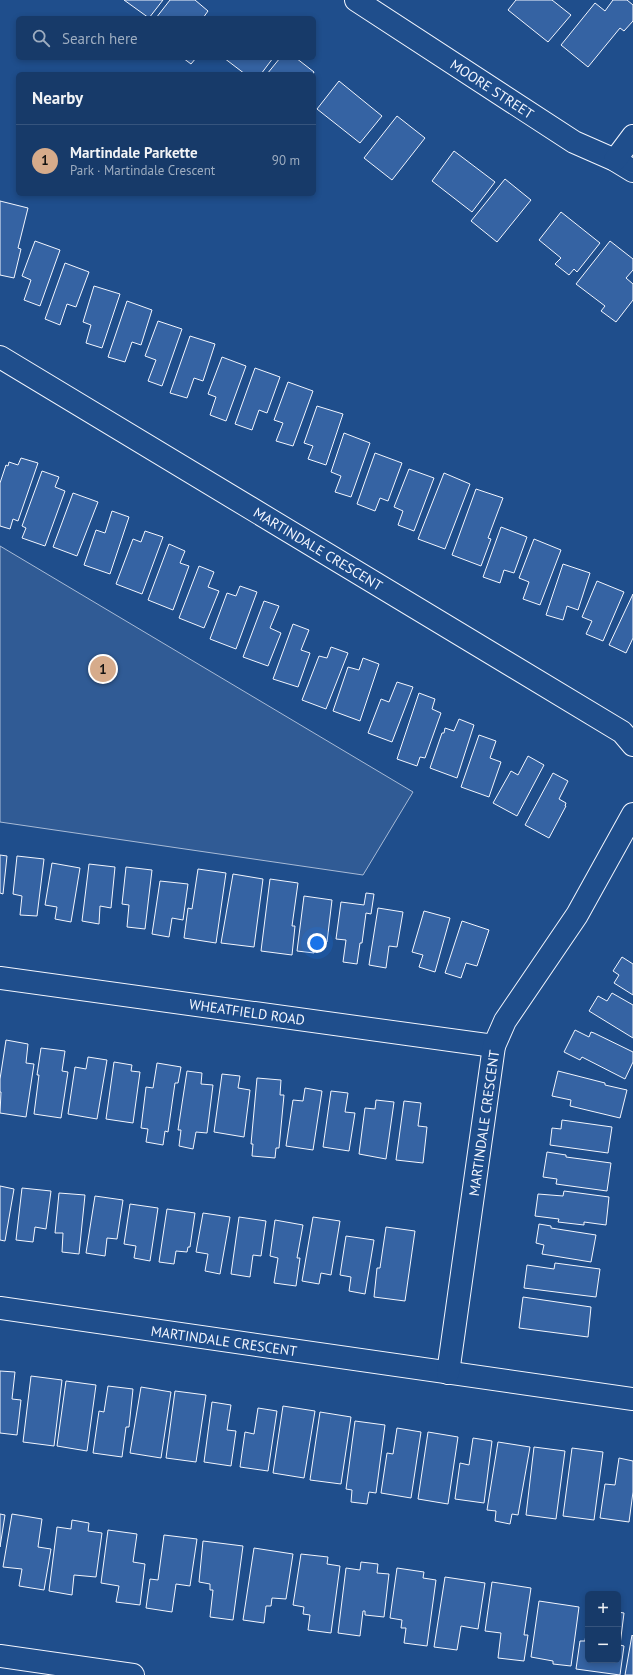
<!DOCTYPE html>
<html lang="en">
<head>
<meta charset="utf-8">
<style>
  body { margin:0; font-family:"PT Sans",sans-serif; background:#244571; color:#f1f3f6 }
  .controls { position:absolute; right:12px; bottom:12px; display:grid; overflow:hidden; border-radius:6px; box-shadow:0 2px 6px #0003 }
  .controls button { width:36px; height:36px; display:grid; place-items:center; padding:0; border:0; border-bottom:1px solid #36547d; background:#173a69; color:#f1f3f6; font:20px sans-serif }
  .you { position:absolute; left:317px; top:943px; width:14px; height:14px; margin:-10px; border:3px solid #fff; border-radius:50%; background:#1a73e8; box-shadow:0 0 0 6px #1a73e833 }
  .badge { display:grid; place-items:center; width:26px; height:26px; border-radius:50%; background:#d6ab8b; color:#111; font-size:13px; font-weight:700 }
  .pin { position:absolute; translate:-50% -50%; border:2px solid #fff; box-shadow:0 1px 4px #0006 }
  .list { margin:0; padding:0; list-style:none }
  h2 { display:flex; justify-content:space-between; align-items:center; height:52px; margin:0; padding:0 16px; font-size:17px }
  h2 small { font-size:13px; font-weight:400; color:#9eadc0 }
  .list li { display:grid; grid-template-columns:26px 1fr auto; gap:12px; align-items:center; box-sizing:border-box; height:72px; padding:0 16px; border-top:1px solid #36547d }
  .list b { display:block; font-size:15px; white-space:nowrap }
  .list p { margin:0; font-size:13px; white-space:nowrap; color:#9eadc0 }
  .list em { font-size:13px; font-style:normal; color:#9eadc0 }
  .icon { flex:none; width:22px; height:22px; fill:none; stroke:currentColor; stroke-width:2; stroke-linecap:round; stroke-linejoin:round }
  .map { position:relative; flex:none; width:633px; height:1675px; overflow:hidden }
  .search { position:absolute; background:#173a69; box-shadow:0 2px 6px #0003; left:16px; top:16px; width:300px; height:44px; display:flex; align-items:center; gap:10px; box-sizing:border-box; padding:0 14px; border-radius:6px; color:#9eadc0; font-size:15px }
  .panel { position:absolute; background:#173a69; box-shadow:0 2px 6px #0003; left:16px; top:72px; width:300px; height:124px; border-radius:6px }
  .map>svg:first-child { display:block }
</style>
</head>
<body>
<div class="map">
<svg width="633" height="1675" viewBox="0 0 633 1675">
  <rect width="100%" height="100%" fill="#1f4e8c"/>
  <!-- built -->
  <polygon fill="#305b95" stroke="#a8bbd7" points="0,546 413,792 363,875 0,822"/>
  <!-- building -->
  <g fill="#3563a3" stroke="#f2f6ff">
    <polygon points="124,0 163,0 149,18"/>
    <polygon points="170,0 195,0 208,11 203,18 156,18"/>
    <polygon points="516,0 552,0 571,15 548,42 508,10"/>
    <polygon points="613,0 627,0 633,5 633,21 624,31 620,28 588,67 561,45 595,3 605,11"/>
    <polygon points="183,58 196,58 191,64"/>
    <polygon points="224,58 273,58 261,74 245,74"/>
    <polygon points="280,58 296,58 314,72 313,74 267,74"/>
    <polygon points="339,81 382,116 360,143 317,109"/>
    <polygon points="397,116 425,138 392,180 364,158"/>
    <polygon points="454,151 495,182 472,212 432,181"/>
    <polygon points="505,179 531,200 497,242 471,221"/>
    <polygon points="0,201 28,208 18,248 21,249 14,278 0,275"/>
    <polygon points="561,212 600,243 577,272 574,269 569,275 555,264 561,258 539,240"/>
    <polygon points="35,241 60,250 40,306 24,300 31,280 22,276"/>
    <polygon points="610,241 633,259 633,270 626,278 633,284 633,300 616,322 601,311 605,306 576,284"/>
    <polygon points="65,263 89,272 76,307 67,304 60,325 45,319"/>
    <polygon points="94,286 120,294 102,348 86,343 91,325 83,322"/>
    <polygon points="127,301 152,310 141,345 132,342 125,362 108,357"/>
    <polygon points="158,321 182,329 162,386 148,381 156,360 145,356"/>
    <polygon points="190,336 215,344 203,381 194,378 187,398 170,393"/>
    <polygon points="222,357 246,366 226,421 210,415 216,397 208,394"/>
    <polygon points="255,368 280,377 267,413 259,410 252,430 235,424"/>
    <polygon points="288,382 313,391 293,446 276,441 283,423 274,420"/>
    <polygon points="317,406 343,414 326,465 308,459 313,446 304,443"/>
    <polygon points="344,433 370,443 351,497 335,492 341,476 331,472"/>
    <polygon points="375,453 402,463 388,501 380,498 375,511 357,504"/>
    <polygon points="21,458 38,463 18,521 13,519 10,529 0,526 0,483 6,465 8,466 9,462 18,465"/>
    <polygon points="409,469 434,478 414,531 398,525 403,511 394,507"/>
    <polygon points="42,471 59,477 55,487 65,491 45,546 22,538 26,528 22,526"/>
    <polygon points="444,473 470,484 445,549 418,539"/>
    <polygon points="476,489 503,498 488,538 491,539 481,566 452,555"/>
    <polygon points="73,493 98,502 77,556 53,547"/>
    <polygon points="112,511 129,517 110,574 84,565 96,530 105,533"/>
    <polygon points="501,527 527,537 514,573 504,570 500,583 483,577"/>
    <polygon points="145,531 163,537 142,594 116,584 133,539 141,542"/>
    <polygon points="534,539 561,550 540,605 523,599 529,582 519,578"/>
    <polygon points="169,544 185,551 180,563 189,566 173,610 148,600"/>
    <polygon points="563,564 590,573 578,610 567,606 563,620 546,615"/>
    <polygon points="199,566 214,572 208,587 219,591 204,628 179,618"/>
    <polygon points="597,581 624,592 603,641 586,634 592,621 582,617"/>
    <polygon points="240,586 257,592 236,649 210,639 227,593 236,596"/>
    <polygon points="633,594 633,638 626,653 609,645"/>
    <polygon points="264,601 279,606 270,628 281,633 268,666 243,657"/>
    <polygon points="293,624 309,630 301,650 310,653 298,687 273,679"/>
    <polygon points="331,647 348,653 326,709 302,700 319,656 327,658"/>
    <polygon points="363,658 379,664 360,721 333,711 348,667 359,670"/>
    <polygon points="397,682 413,687 392,742 368,733 381,699 389,702"/>
    <polygon points="419,693 435,699 432,709 441,713 425,758 420,757 417,766 397,759"/>
    <polygon points="459,719 474,725 457,778 430,768 442,733 444,733 445,728 454,731"/>
    <polygon points="479,735 496,741 490,758 501,762 489,797 461,787"/>
    <polygon points="528,756 544,765 517,816 493,803 511,771 518,775"/>
    <polygon points="553,773 568,781 559,799 566,803 565,806 566,806 549,838 525,825"/>
    <polygon points="0,855 7,856 3,894 0,893"/>
    <polygon points="17,856 44,859 37,916 20,915 22,896 13,894"/>
    <polygon points="52,863 80,868 71,922 55,919 57,907 45,905"/>
    <polygon points="89,864 115,867 111,908 100,906 99,924 82,921"/>
    <polygon points="126,867 152,870 145,929 127,927 129,905 122,904"/>
    <polygon points="198,869 226,873 216,943 184,938 188,908 192,909"/>
    <polygon points="233,874 263,879 254,947 221,943"/>
    <polygon points="270,879 298,883 292,926 295,926 292,955 261,951"/>
    <polygon points="160,881 188,884 183,920 172,918 169,937 152,934"/>
    <polygon points="366,893 374,894 371,914 366,913 362,943 360,943 357,964 343,962 346,940 336,939 341,902 364,905"/>
    <polygon points="304,896 332,900 327,942 315,940 314,953 297,951"/>
    <polygon points="378,908 403,912 397,947 389,946 386,968 369,965"/>
    <polygon points="424,911 450,918 435,972 419,967 423,955 412,952"/>
    <polygon points="462,921 489,930 477,966 466,963 461,978 445,973"/>
    <polygon points="622,957 633,964 633,995 614,983 619,975 613,971"/>
    <polygon points="612,993 633,1005 633,1038 589,1011 598,996 607,1001"/>
    <polygon points="575,1030 589,1037 591,1032 594,1033 633,1052 633,1062 625,1079 582,1057 580,1060 564,1052"/>
    <polygon points="6,1040 28,1044 26,1063 34,1064 26,1117 0,1113 1,1092 0,1092 0,1079"/>
    <polygon points="41,1048 65,1051 62,1071 68,1072 61,1118 34,1114 39,1075 37,1075"/>
    <polygon points="88,1057 107,1060 97,1119 68,1114 75,1067 86,1069"/>
    <polygon points="114,1062 132,1065 131,1071 140,1072 133,1123 106,1119"/>
    <polygon points="157,1063 181,1067 178,1083 175,1083 168,1132 165,1131 163,1145 146,1142 148,1129 141,1128 146,1087 153,1088"/>
    <polygon points="187,1071 202,1073 201,1084 213,1085 207,1133 196,1132 193,1149 179,1146 181,1130 178,1130"/>
    <polygon points="558,1071 605,1083 605,1085 627,1090 620,1118 570,1106 571,1100 552,1096"/>
    <polygon points="222,1074 240,1076 238,1088 250,1090 244,1137 214,1132"/>
    <polygon points="257,1078 281,1080 280,1095 284,1095 279,1148 276,1148 275,1158 252,1156 253,1144 251,1144"/>
    <polygon points="305,1088 322,1091 313,1150 286,1146 293,1100 303,1101"/>
    <polygon points="331,1091 348,1093 345,1112 355,1113 349,1151 323,1147"/>
    <polygon points="376,1100 394,1102 386,1159 359,1154 365,1108 375,1109"/>
    <polygon points="404,1101 421,1103 418,1126 427,1127 423,1163 396,1160"/>
    <polygon points="562,1120 612,1127 608,1153 550,1145 552,1128 561,1129"/>
    <polygon points="547,1152 566,1155 566,1157 611,1163 607,1191 556,1184 557,1179 543,1177"/>
    <polygon points="0,1186 14,1189 5,1241 0,1240"/>
    <polygon points="22,1188 51,1191 46,1229 35,1227 33,1242 16,1240"/>
    <polygon points="564,1191 609,1197 606,1225 584,1222 584,1225 558,1222 559,1219 535,1216 538,1194 563,1196"/>
    <polygon points="59,1193 85,1195 79,1254 62,1252 63,1233 55,1233"/>
    <polygon points="95,1196 123,1200 117,1239 107,1238 105,1256 86,1253"/>
    <polygon points="130,1204 158,1208 150,1261 134,1258 136,1246 124,1244"/>
    <polygon points="167,1209 195,1213 190,1247 188,1247 187,1252 176,1251 174,1264 159,1262"/>
    <polygon points="203,1213 230,1217 220,1274 205,1271 208,1254 196,1252"/>
    <polygon points="239,1217 266,1221 261,1256 253,1255 250,1277 231,1274"/>
    <polygon points="313,1217 340,1221 331,1275 321,1273 319,1284 302,1281"/>
    <polygon points="275,1220 303,1225 297,1258 300,1258 296,1286 274,1283 278,1258 270,1256"/>
    <polygon points="539,1224 551,1226 551,1228 596,1235 591,1262 542,1254 544,1245 536,1243"/>
    <polygon points="386,1227 415,1231 405,1301 374,1297 377,1268 380,1268"/>
    <polygon points="346,1236 374,1240 365,1294 349,1291 351,1277 340,1275"/>
    <polygon points="555,1263 600,1269 596,1297 524,1288 527,1265 554,1269"/>
    <polygon points="523,1297 591,1307 588,1337 519,1328"/>
    <polygon points="0,1371 15,1372 12,1399 21,1400 17,1435 0,1433"/>
    <polygon points="31,1376 62,1380 54,1446 23,1442"/>
    <polygon points="66,1381 96,1385 87,1451 57,1446"/>
    <polygon points="108,1386 133,1389 129,1427 126,1427 122,1457 93,1453 99,1411 104,1412"/>
    <polygon points="141,1387 171,1392 161,1458 130,1453"/>
    <polygon points="175,1391 206,1395 196,1462 166,1458"/>
    <polygon points="212,1402 231,1405 227,1430 236,1431 231,1466 204,1462"/>
    <polygon points="283,1406 315,1411 304,1478 273,1473"/>
    <polygon points="258,1408 277,1411 268,1471 240,1467 245,1432 254,1434"/>
    <polygon points="320,1412 351,1417 341,1484 310,1480"/>
    <polygon points="355,1421 385,1425 376,1493 369,1492 367,1504 351,1502 352,1490 346,1489"/>
    <polygon points="397,1428 421,1432 411,1498 381,1493 387,1453 393,1454"/>
    <polygon points="428,1432 458,1437 448,1504 418,1499"/>
    <polygon points="473,1438 492,1441 484,1503 455,1499 460,1463 469,1465"/>
    <polygon points="498,1442 530,1447 518,1515 512,1514 510,1524 495,1521 496,1511 487,1510"/>
    <polygon points="534,1447 565,1451 556,1519 526,1515"/>
    <polygon points="572,1448 603,1452 594,1520 563,1516"/>
    <polygon points="619,1458 633,1461 633,1492 629,1522 600,1518 605,1484 615,1485"/>
    <polygon points="0,1514 5,1515 0,1547"/>
    <polygon points="12,1514 42,1519 38,1547 51,1549 44,1590 19,1586 22,1569 3,1567"/>
    <polygon points="72,1520 89,1523 88,1531 102,1533 96,1577 74,1575 72,1595 49,1591 57,1527 71,1529"/>
    <polygon points="108,1530 137,1534 133,1562 145,1564 140,1605 116,1602 119,1586 101,1583"/>
    <polygon points="164,1535 197,1539 190,1586 176,1584 172,1612 146,1608 150,1579 158,1580"/>
    <polygon points="203,1541 243,1546 233,1620 210,1617 213,1590 210,1590 210,1584 199,1582"/>
    <polygon points="254,1548 293,1554 286,1599 272,1598 271,1606 266,1606 264,1623 243,1620"/>
    <polygon points="301,1554 328,1557 327,1564 340,1566 331,1633 308,1630 310,1615 303,1614 304,1607 293,1605"/>
    <polygon points="361,1562 378,1564 377,1573 389,1574 384,1617 365,1615 365,1611 363,1611 360,1636 338,1633 346,1568 360,1570"/>
    <polygon points="397,1568 424,1572 423,1578 436,1580 427,1646 404,1643 406,1628 401,1628 402,1620 390,1618"/>
    <polygon points="445,1577 485,1583 478,1629 461,1626 457,1650 434,1647"/>
    <polygon points="492,1582 531,1588 524,1635 528,1635 524,1661 498,1658 501,1633 485,1631"/>
    <polygon points="539,1601 579,1607 571,1666 553,1664 553,1661 531,1657"/>
    <polygon points="618,1612 624,1613 620,1645 624,1646 620,1675 576,1669 580,1641 585,1641 588,1620 588,1660 618,1660"/>
    <polygon points="632,1635 633,1636 633,1675 625,1675"/>
  </g>
  <g fill="none" stroke-linecap="round" stroke-linejoin="round">
    <defs>
      <g id="street">
        <polyline points="356,0 574,142 615,160 633,171"/>
        <polyline points="615,160 633,136"/>
        <polyline points="0,357 622,732 633,745"/>
        <polyline points="0,978 494,1046"/>
        <polyline points="0,1308 633,1399"/>
        <polyline points="448,1373 494,1046 505,1021 577,915 633,814"/>
      </g>
      <polyline id="secondary" points="0,1656 133,1675"/>
    </defs>
    <!-- street casing -->
    <use href="#street" stroke="#f2f6ff" stroke-width="24"/>
    <!-- secondary casing -->
    <use href="#secondary" stroke="#f2f6ff" stroke-width="24"/>
    <!-- street -->
    <use href="#street" stroke="#1f4e8c" stroke-width="22"/>
    <!-- secondary -->
    <use href="#secondary" stroke="#1f4e8c" stroke-width="22"/>
  </g>
  <g text-anchor="middle" dominant-baseline="central" stroke-width="3" stroke-linejoin="round" paint-order="stroke">
    <!-- street labels -->
    <g font-size="14" fill="#f2f6ff" stroke="#1f4e8c">
      <text transform="translate(492 89) rotate(33)">MOORE STREET</text>
      <text transform="translate(318 549) rotate(31)">MARTINDALE CRESCENT</text>
      <text transform="translate(247 1012) rotate(8)">WHEATFIELD ROAD</text>
      <text transform="translate(484 1123) rotate(-82)">MARTINDALE CRESCENT</text>
      <text transform="translate(224 1341) rotate(8)">MARTINDALE CRESCENT</text>
    </g>
  </g>
</svg>
<div class="controls">
<button>+</button>
<button>−</button>
</div>
<div class="you"></div>
<div class="pin badge" style="left:103px;top:669px">1</div>
<div class="search"><svg class="icon" aria-label="search" viewBox="0 0 24 24"><circle cx="10" cy="10" r="6"/><path d="M15 15l6 6"/></svg>Search here</div>
<section class="panel">
<h2>Nearby<small></small></h2>
<ul class="list">
<li><span class="badge">1</span><div><b>Martindale Parkette</b><p>Park · Martindale Crescent</p></div><em>90 m</em></li>
</ul>
</section>
</div>
</body>
</html>
